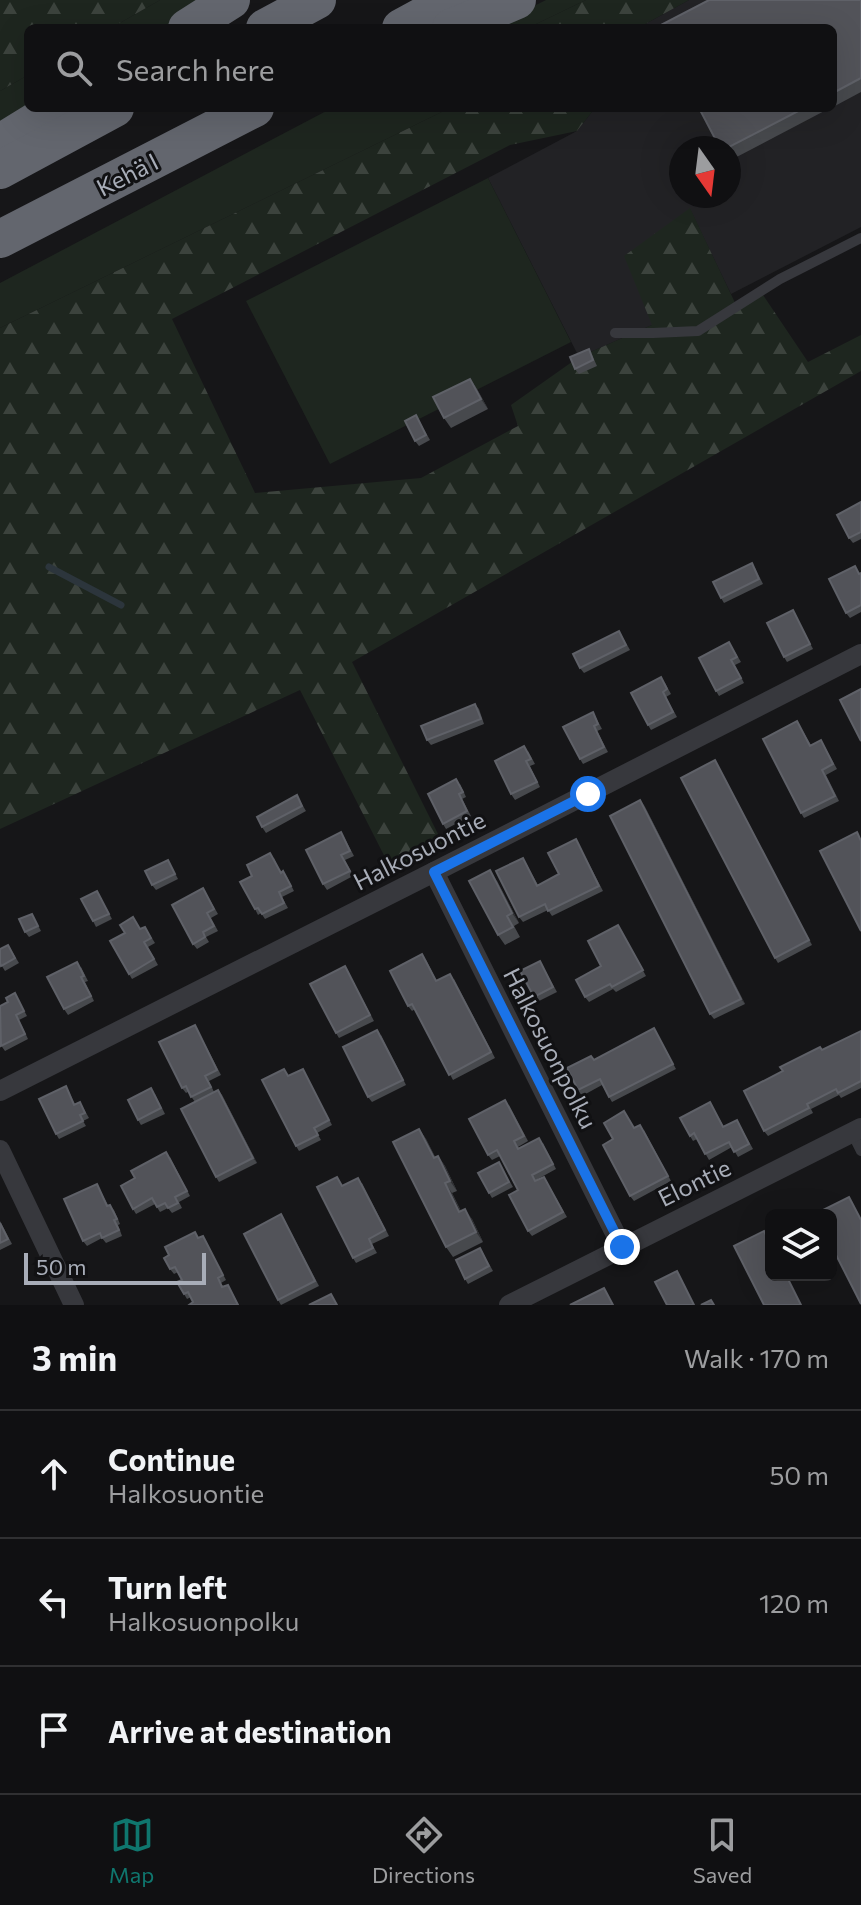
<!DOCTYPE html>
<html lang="en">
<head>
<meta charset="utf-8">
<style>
  body { margin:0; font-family:Commissioner,sans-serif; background:#1e1e20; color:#f1f3f6 }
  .controls { position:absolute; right:24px; bottom:24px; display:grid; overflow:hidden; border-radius:12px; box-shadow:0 8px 32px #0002 }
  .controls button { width:72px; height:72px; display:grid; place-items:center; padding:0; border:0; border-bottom:2px solid #303032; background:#101012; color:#f1f3f6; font:40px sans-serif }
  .compass { position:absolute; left:669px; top:136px; width:72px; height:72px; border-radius:50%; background:#101012; box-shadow:0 8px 32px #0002; rotate:166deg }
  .scale { position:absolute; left:24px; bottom:20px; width:182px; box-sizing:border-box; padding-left:8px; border:4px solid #a8adb8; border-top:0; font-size:22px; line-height:28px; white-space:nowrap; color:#a8adb8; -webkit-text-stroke:6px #111113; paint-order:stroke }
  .stop { position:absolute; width:24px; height:24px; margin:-18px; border:6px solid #1a73e8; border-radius:50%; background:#fff }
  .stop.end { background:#1a73e8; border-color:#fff; box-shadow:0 2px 8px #0008 }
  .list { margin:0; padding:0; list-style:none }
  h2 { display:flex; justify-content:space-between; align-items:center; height:104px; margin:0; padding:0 32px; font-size:34px }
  h2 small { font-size:26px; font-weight:400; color:#9c9d9f }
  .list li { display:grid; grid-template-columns:52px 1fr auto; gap:24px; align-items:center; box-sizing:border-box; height:128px; padding:0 32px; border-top:2px solid #303032 }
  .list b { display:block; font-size:30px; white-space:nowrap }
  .list p { margin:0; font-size:26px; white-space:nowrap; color:#9c9d9f }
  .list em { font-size:26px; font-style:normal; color:#9c9d9f }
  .icon { flex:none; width:44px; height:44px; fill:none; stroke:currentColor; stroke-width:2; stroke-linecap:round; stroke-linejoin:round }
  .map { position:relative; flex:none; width:861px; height:1305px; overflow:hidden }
  .search { position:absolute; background:#101012; box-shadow:0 8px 32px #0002; left:24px; right:24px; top:24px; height:88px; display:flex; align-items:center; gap:20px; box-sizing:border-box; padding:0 28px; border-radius:12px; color:#9c9d9f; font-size:30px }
  .sheet { height:488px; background:#101012 }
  nav { display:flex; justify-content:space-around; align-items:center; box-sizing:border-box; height:112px; border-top:2px solid #303032; background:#101012; font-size:22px; color:#9c9d9f }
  nav a { display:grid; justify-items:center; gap:4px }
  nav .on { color:#0f766e }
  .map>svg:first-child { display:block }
</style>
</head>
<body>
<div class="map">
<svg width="861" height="1305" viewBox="0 0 861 1305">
  <defs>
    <pattern id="forest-firs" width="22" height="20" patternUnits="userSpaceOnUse" patternTransform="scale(2)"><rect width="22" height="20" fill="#1e261f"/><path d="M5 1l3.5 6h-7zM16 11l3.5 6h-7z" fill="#3c433d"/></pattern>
  </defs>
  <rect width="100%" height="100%" fill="#161618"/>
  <!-- built -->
  <path fill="#222225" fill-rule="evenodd" d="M689 0H861V227L731 294 690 209 652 325 579 357 488 178 577 131 595 108H833V28H638ZM681 148H729V196H681Z"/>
  <!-- grass -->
  <g fill="#1e261f">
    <polygon points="160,0 210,0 166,28 111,28"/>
    <polygon points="546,0 586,0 528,28 489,28"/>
    <polygon points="28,75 28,108 0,125 0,91"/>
    <polygon points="332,108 450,108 0,328 0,283"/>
    <polygon points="488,178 571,342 330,464 246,301"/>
  </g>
  <!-- forest -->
  <g fill="url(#forest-firs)">
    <polygon points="0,0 160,0 111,28 28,28 28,75 0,91"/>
    <polygon points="586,0 689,0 638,28 528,28"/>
    <polygon points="450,108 595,108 577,131 510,145 172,319 255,493 421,478 518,426 511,405 579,357 652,325 624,256 690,208 737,307 763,295 808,362 861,335 861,371 352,662 444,846 393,873 300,690 0,829 0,328"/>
  </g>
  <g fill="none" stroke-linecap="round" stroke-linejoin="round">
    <!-- stream -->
    <polyline stroke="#2c353c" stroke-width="7" points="49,567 121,605"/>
    <!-- lane -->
    <g stroke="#37383d" stroke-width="10">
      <polyline points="615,333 653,333 698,331 780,279 861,238"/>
      <polyline points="852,1133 861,1151"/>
    </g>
    <!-- street -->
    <g stroke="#37383d" stroke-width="20">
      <polyline points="434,872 622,1247"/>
      <polyline points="0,1091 434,872 861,654"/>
      <polyline points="0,1150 74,1305"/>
      <polyline points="509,1305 861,1128"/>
    </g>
    <!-- highway -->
    <g stroke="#63666e" stroke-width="38">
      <polyline points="187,28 231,0"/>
      <polyline points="265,28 317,0"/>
      <polyline points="401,28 452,0"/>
      <polyline points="451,28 517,0"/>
      <polyline points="0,143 57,108"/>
      <polyline points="0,170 115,108"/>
      <polyline points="0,239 255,108"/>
    </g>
  </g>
  <!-- wall -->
  <g fill="#47494d">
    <polygon points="861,0 861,92 833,107 833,28"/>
    <polygon points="699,108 830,108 729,161 729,148 720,148"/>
    <polygon points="592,355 597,366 579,374 575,369"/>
    <polygon points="470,379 477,389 488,409 451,428 444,418"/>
    <polygon points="416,415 430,440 419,446 415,441"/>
    <polygon points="861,502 861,539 853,543 849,538"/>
    <polygon points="755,568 763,584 724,603 721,598"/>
    <polygon points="861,573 861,612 850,618 846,613"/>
    <polygon points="793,610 813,649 787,662 784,657"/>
    <polygon points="622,636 630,650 584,673 580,668"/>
    <polygon points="729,642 741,662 735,665 744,683 719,696 716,691"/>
    <polygon points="665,683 671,694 666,697 677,717 651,730 648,725"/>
    <polygon points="475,704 479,709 484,724 431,745 427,740"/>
    <polygon points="593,712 602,729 597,731 608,752 583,764 580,759"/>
    <polygon points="797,721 811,745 824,745 837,769 826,775 839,801 804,818 801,813"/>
    <polygon points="528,751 535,764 530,766 540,787 515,800 511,794"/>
    <polygon points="718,765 812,945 778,963 775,958"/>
    <polygon points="460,784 466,797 462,799 471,816 446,829 443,824"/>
    <polygon points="300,801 306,811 266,833 262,827"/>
    <polygon points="644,805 745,1004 714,1019 710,1014"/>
    <polygon points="344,837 354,856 345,860 353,876 327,890 323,884"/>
    <polygon points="576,839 603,891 552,916 548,910 523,922 519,917 526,863 538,885 559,874"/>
    <polygon points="274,858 281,873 287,877 294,891 282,897 288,908 265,919 261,913 258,915 255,909 252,876"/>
    <polygon points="168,860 178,879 156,890 152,885"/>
    <polygon points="497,881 519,923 514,926 520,937 505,945 498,935"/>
    <polygon points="203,888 218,914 211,918 218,931 206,937 209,942 197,949 193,944"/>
    <polygon points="97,891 112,919 96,927 93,921"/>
    <polygon points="32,914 41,931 29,937 25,932"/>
    <polygon points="618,925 646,976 616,992 613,989 589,1002 585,997 601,966"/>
    <polygon points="145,927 155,943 148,947 158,965 132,979 129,974 141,929"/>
    <polygon points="8,945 19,963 5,971 0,963"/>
    <polygon points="426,960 437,981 454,979 495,1058 453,1080 415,1009 412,1011 408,1006"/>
    <polygon points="540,961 557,992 537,1002 534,997"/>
    <polygon points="345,966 374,1021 339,1038 336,1033"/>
    <polygon points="81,967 88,981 85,982 94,1001 68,1015 64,1009"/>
    <polygon points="18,999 27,1016 19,1020 28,1039 5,1051 0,1044"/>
    <polygon points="195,1025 221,1075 209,1081 214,1092 218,1090 222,1095 257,1163 219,1182 216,1177 195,1102 188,1092 186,1093 182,1088"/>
    <polygon points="654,1028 676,1069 612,1102 602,1085 582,1096 578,1090 591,1056 594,1060"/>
    <polygon points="861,1031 861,1088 841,1098 839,1095 811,1109 813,1113 768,1136 764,1131 822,1050"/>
    <polygon points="381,1035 406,1085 372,1102 368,1097"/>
    <polygon points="303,1069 332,1125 317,1133 321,1140 299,1151 296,1146 289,1076"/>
    <polygon points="69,1092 75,1104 80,1102 89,1118 83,1121 86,1126 59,1139 56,1134"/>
    <polygon points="155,1094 165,1114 141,1125 138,1120"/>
    <polygon points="710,1102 724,1127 737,1120 753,1149 738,1157 732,1147 709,1160 697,1139 693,1141 690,1136"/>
    <polygon points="509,1105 528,1141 518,1147 519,1148 543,1143 556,1169 536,1180 536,1181 544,1177 567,1217 532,1236 528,1231 518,1190 500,1156 492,1160 488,1155"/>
    <polygon points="628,1117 634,1128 644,1130 671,1181 634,1201 630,1196 613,1139"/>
    <polygon points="419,1129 426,1139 435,1157 438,1156 445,1166 457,1191 452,1193 461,1211 472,1219 483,1242 453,1257 446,1247"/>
    <polygon points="170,1157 190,1196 179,1202 182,1208 172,1213 168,1208 160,1212 155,1204 136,1214 133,1209"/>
    <polygon points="502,1168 513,1187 492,1198 489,1193"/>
    <polygon points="362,1183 389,1236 372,1244 377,1253 356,1263 353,1258 342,1186"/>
    <polygon points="97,1184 108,1205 114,1210 120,1224 118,1225 122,1236 106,1243 102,1238 87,1246 83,1241"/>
    <polygon points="284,1219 319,1286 281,1305 278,1300"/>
    <polygon points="0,1221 12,1244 0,1250"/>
    <polygon points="198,1238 206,1241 226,1280 221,1283 223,1287 231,1290 239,1305 189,1305 193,1302 191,1297 187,1299 184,1294 182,1280 178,1272 174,1274 170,1269"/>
    <polygon points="483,1253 493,1271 468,1284 465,1279"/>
  </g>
  <!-- shaded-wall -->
  <g fill="#2f3033">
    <polygon points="470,379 477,389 488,409 481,399"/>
    <polygon points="715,760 718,765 812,945 809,940"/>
    <polygon points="640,800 644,805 745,1004 741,999"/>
    <polygon points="490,870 497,881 519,923 512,913"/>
    <polygon points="218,1090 222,1095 257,1163 253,1158"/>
    <polygon points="419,1129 426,1139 441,1168 434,1158"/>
    <polygon points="438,1156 445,1166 457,1191 450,1181"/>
    <polygon points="445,1183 452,1193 466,1222 459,1212"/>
    <polygon points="465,1209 472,1219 483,1242 476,1232"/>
  </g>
  <!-- building -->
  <g fill="#525359" stroke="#5f6168" stroke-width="2">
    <polygon points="709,0 861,0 861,78 833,93 833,28 658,28 657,27"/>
    <polygon points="699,108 804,108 727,148 720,148"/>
    <polygon points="589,349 593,360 575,369 570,357"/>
    <polygon points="470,379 481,399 444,418 433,397"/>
    <polygon points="416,415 426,435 415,441 405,421"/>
    <polygon points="861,502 861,532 849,538 837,515"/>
    <polygon points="752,563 759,579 721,598 713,582"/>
    <polygon points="855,566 859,574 861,573 861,605 846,613 829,579"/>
    <polygon points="793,610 810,644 784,657 767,623"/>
    <polygon points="619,631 626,645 580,668 573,654"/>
    <polygon points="729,642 737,657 731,660 741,678 716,691 699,658"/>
    <polygon points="661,677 667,689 663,692 673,712 648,725 631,693"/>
    <polygon points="861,689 861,741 840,700"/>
    <polygon points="475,704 481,719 427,740 421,726"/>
    <polygon points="593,712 598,724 594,726 604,747 580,759 563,727"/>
    <polygon points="797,721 810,746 821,740 833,764 822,770 835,796 801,813 763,739"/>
    <polygon points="524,746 531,759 526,761 537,782 511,794 495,761"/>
    <polygon points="715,760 809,940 775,958 681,778"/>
    <polygon points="456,779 463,792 459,794 467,811 443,824 428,794"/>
    <polygon points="297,795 302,806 262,827 257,817"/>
    <polygon points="640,800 741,999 710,1014 610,816"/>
    <polygon points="341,832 350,851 341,855 350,871 323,884 306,850"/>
    <polygon points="857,832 861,841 861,931 820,851"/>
    <polygon points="576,839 599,886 548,911 545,904 519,917 496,871 523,858 537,886 559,874 548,853"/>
    <polygon points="270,853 281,873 283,871 291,886 279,892 284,903 262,914 258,908 255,909 240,882 252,876 247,865"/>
    <polygon points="168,860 175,874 152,885 145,871"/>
    <polygon points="490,870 512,913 507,916 513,927 498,935 469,881"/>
    <polygon points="203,888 214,909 207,913 214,926 203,932 205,937 193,944 172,905"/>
    <polygon points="97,891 109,914 93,921 81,899"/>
    <polygon points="32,914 38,926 25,932 19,919"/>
    <polygon points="133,917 140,929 145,927 151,938 144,942 154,959 129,974 110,941 125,933 120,925"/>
    <polygon points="618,925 643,970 612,987 610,984 585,997 576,980 601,966 588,941"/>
    <polygon points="8,945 15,958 1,966 0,963 0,949"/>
    <polygon points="422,954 436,981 450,974 491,1052 449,1075 412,1004 408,1006 390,971"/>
    <polygon points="540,961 553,987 534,997 520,971"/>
    <polygon points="77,962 84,976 81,977 91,996 64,1009 47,977"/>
    <polygon points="345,966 370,1015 336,1033 310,984"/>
    <polygon points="15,993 24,1011 16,1015 25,1034 1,1046 0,1006 8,1002 6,998"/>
    <polygon points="195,1025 217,1070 205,1076 211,1087 191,1097 186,1086 182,1088 159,1042"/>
    <polygon points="654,1028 673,1064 609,1097 600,1079 578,1090 567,1068 591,1056 594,1060"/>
    <polygon points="377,1030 403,1080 368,1097 343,1047"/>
    <polygon points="861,1031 861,1081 838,1093 836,1089 807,1104 809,1108 764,1131 744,1091 783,1071 780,1067 820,1047 822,1050"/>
    <polygon points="284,1069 288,1076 303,1069 329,1120 314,1128 318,1135 296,1146 262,1080"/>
    <polygon points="66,1086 74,1105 80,1102 85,1113 80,1115 83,1121 56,1134 39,1099"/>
    <polygon points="151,1088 161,1108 138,1120 128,1100"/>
    <polygon points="218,1090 253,1158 216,1177 181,1109"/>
    <polygon points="505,1100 524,1136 514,1141 518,1149 539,1138 553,1164 532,1175 535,1181 544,1177 563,1212 528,1231 509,1195 518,1190 497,1150 488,1155 469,1119"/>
    <polygon points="710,1102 723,1127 737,1120 749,1144 734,1152 729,1142 705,1154 694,1133 690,1136 680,1118"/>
    <polygon points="624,1111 634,1128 640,1125 668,1176 630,1196 603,1145 613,1139 604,1123"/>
    <polygon points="419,1129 434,1158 438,1156 450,1181 445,1183 459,1212 465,1209 476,1232 446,1247 393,1142"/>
    <polygon points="166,1152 187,1191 175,1197 178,1203 168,1208 165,1203 157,1207 152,1198 133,1209 121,1186 135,1178 131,1171"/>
    <polygon points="499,1162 509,1182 489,1193 478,1173"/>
    <polygon points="337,1177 342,1186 358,1178 385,1230 369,1239 373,1248 353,1258 317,1187"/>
    <polygon points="97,1184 107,1206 110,1205 117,1219 114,1220 119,1230 102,1238 100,1233 83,1241 64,1199"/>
    <polygon points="849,1197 861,1220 861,1304 831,1245 831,1215 815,1214"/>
    <polygon points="281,1214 315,1281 278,1300 244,1234"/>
    <polygon points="0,1223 8,1239 0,1243"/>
    <polygon points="764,1231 771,1245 771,1275 786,1275 801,1305 764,1305 734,1246"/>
    <polygon points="195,1232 198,1238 203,1236 223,1275 218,1278 222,1287 228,1285 238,1305 189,1305 193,1302 188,1292 184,1294 177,1282 182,1280 175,1267 170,1269 164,1258 169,1255 165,1247"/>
    <polygon points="480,1248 489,1266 465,1279 456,1260"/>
    <polygon points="677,1271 694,1305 667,1305 655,1282"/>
    <polygon points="604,1288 613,1305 570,1305"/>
    <polygon points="331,1294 337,1305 309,1305"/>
    <polygon points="711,1300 714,1305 701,1305"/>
  </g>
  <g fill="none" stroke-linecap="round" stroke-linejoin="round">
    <!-- route -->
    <polyline stroke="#1a73e8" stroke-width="10" points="588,794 434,872 622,1247"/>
  </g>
  <g text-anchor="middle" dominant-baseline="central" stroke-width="6" stroke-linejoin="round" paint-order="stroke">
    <!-- street labels -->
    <g font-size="24" fill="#a8adb8" stroke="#111113">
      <text transform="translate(127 174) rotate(-27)">Kehä I</text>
      <text transform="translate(419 850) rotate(-27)">Halkosuontie</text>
      <text transform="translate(551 1048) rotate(63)">Halkosuonpolku</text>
      <text transform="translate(694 1182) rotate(-26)">Elontie</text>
    </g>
  </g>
</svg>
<div class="controls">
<button><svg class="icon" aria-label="layers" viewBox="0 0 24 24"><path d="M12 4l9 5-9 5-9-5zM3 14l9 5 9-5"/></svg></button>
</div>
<svg class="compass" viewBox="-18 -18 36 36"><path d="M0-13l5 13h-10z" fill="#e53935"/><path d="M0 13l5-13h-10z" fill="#9c9d9f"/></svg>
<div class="scale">50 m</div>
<div class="stop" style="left:588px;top:794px"></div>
<div class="stop end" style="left:622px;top:1247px"></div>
<div class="search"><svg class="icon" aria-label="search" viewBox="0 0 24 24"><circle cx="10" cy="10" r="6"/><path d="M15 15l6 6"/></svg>Search here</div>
</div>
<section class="sheet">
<h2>3 min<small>Walk · 170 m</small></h2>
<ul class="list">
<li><svg class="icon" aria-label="ahead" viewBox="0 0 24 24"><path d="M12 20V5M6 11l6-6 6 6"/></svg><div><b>Continue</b><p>Halkosuontie</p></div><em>50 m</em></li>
<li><svg class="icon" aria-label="left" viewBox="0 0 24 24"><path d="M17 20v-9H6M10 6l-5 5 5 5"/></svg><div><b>Turn left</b><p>Halkosuonpolku</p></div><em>120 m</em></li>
<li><svg class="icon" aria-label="arrive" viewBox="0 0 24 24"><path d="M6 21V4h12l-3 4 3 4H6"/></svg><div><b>Arrive at destination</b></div></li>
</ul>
</section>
<nav>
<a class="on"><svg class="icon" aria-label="map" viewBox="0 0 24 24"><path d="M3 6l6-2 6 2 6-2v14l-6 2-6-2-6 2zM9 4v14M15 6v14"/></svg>Map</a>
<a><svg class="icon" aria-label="directions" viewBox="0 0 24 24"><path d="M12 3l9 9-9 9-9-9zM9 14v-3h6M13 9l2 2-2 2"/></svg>Directions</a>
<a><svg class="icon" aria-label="saved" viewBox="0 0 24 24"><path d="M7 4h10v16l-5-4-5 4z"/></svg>Saved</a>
</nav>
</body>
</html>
